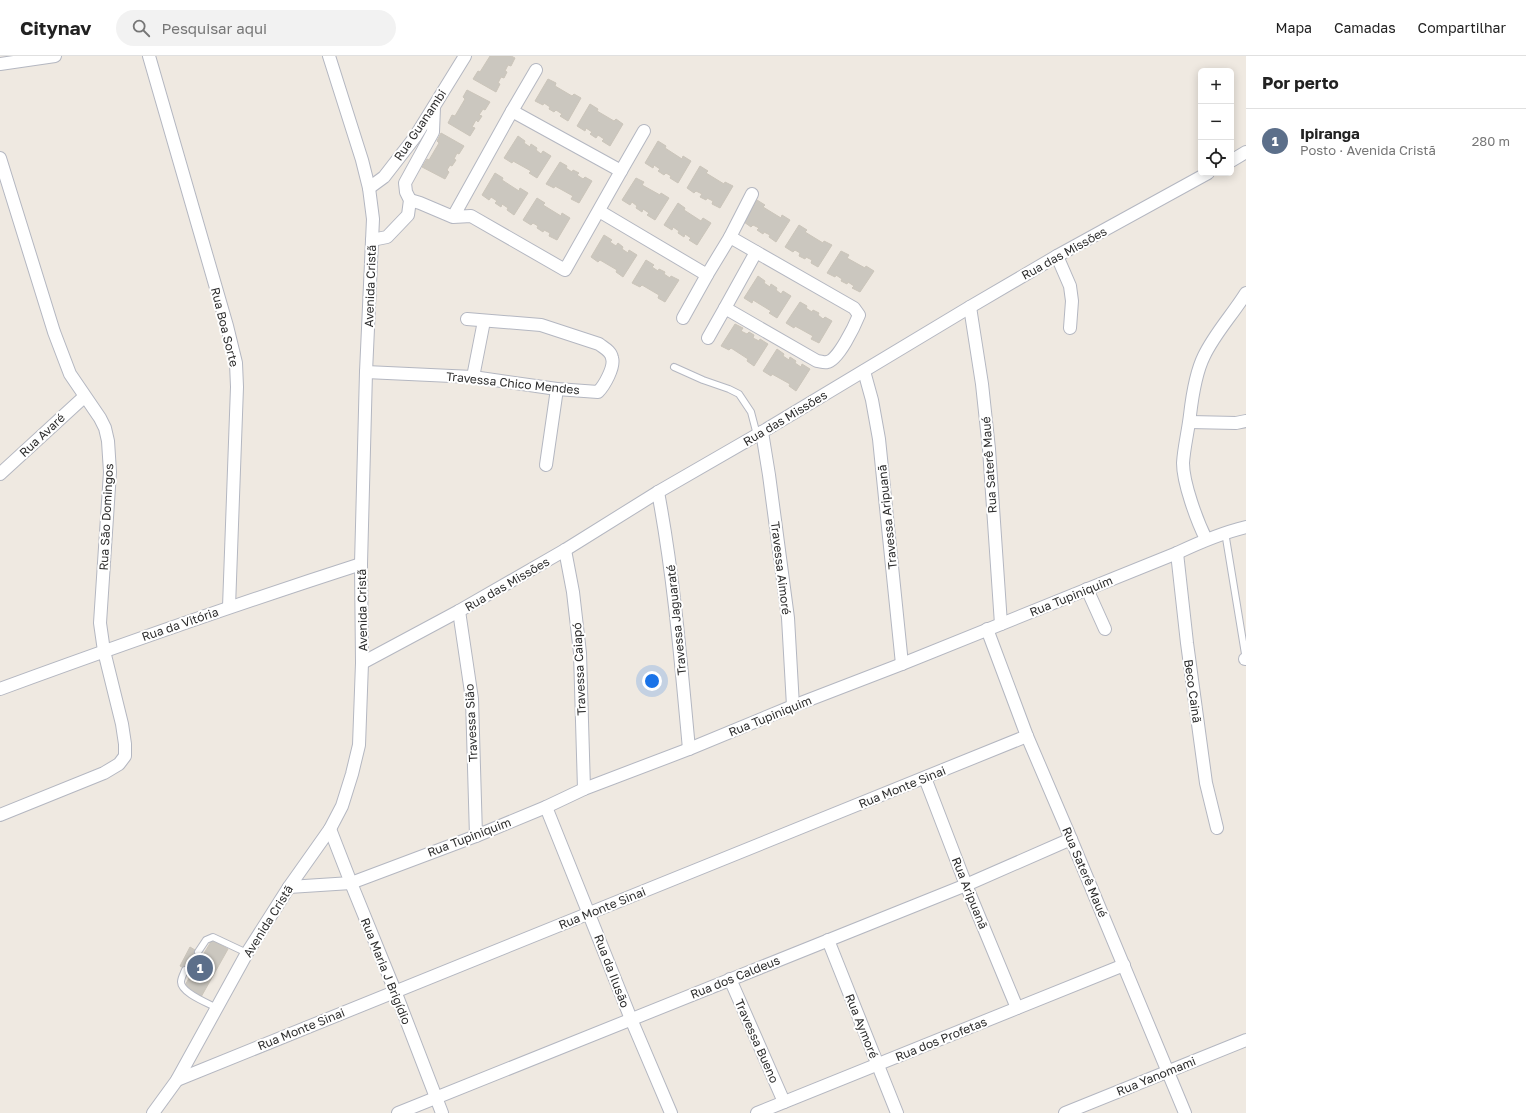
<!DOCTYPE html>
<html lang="pt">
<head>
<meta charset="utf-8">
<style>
  body { margin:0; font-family:"Golos Text",sans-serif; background:#f2f2f2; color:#222 }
  .controls { position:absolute; right:12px; top:12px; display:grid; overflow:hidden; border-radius:6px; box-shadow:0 2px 10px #0003 }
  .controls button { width:36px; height:36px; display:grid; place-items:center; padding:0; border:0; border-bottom:1px solid #e0e0e0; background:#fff; color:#222; font:20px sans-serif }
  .you { position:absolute; left:652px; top:625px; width:14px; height:14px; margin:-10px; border:3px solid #fff; border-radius:50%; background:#1a73e8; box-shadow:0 0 0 6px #1a73e833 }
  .badge { display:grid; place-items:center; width:26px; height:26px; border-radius:50%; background:#2563eb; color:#fff; font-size:13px; font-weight:700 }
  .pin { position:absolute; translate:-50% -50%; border:2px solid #fff; box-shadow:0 1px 4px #0006 }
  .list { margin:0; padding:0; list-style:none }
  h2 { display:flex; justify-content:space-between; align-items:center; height:52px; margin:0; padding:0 16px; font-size:17px }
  h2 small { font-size:13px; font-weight:400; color:#767676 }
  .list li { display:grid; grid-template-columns:26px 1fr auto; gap:12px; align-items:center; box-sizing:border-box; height:64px; padding:0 16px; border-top:1px solid #e0e0e0 }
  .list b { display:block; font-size:15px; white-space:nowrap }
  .list p { margin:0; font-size:13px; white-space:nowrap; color:#767676 }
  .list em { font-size:13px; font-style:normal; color:#767676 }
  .icon { flex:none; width:22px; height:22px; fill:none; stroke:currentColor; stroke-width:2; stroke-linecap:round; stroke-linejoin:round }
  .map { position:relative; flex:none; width:1246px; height:1057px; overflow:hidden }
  header { display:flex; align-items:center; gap:24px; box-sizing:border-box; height:56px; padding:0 20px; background:#fff; border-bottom:1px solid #e0e0e0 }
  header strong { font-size:19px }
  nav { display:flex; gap:22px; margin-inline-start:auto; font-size:14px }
  .search { width:280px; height:36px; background:#f2f2f2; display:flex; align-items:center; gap:10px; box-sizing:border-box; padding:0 14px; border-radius:22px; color:#767676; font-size:15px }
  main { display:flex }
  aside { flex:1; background:#fff }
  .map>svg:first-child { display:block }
</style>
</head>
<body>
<header>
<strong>Citynav</strong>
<div class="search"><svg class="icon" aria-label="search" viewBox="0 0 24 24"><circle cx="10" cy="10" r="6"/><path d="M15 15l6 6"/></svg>Pesquisar aqui</div>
<nav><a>Mapa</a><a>Camadas</a><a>Compartilhar</a></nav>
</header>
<main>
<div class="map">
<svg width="1246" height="1057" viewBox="0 0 1246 1057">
  <rect width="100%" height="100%" fill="#efe9e1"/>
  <!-- building -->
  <g fill="#cbc7bf" stroke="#cbc5ba">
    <polygon points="490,0 511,0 515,2 511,10 508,9 505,15 507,16 504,22 501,21 498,27 500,28 496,36 473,23 478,15 480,16"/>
    <polygon points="548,23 556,27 555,30 572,40 574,38 581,42 568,65 560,60 562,58 556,54 554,56 549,53 550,51 544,47 543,49 535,45"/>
    <polygon points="467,34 490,46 485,54 483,53 479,59 482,60 478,66 476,64 472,71 475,72 470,80 448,67 452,59 455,60 465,43 463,41"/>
    <polygon points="590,48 598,53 597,55 614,65 616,63 623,68 610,90 602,85 604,83 598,79 596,82 590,78 592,76 586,72 585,75 577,70"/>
    <polygon points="441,77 464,90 459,98 457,97 454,103 456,104 452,110 450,109 447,114 449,116 445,123 422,111 427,103 429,104 439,87 437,85"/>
    <polygon points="518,80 525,85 524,87 530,91 531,88 537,92 536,94 541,98 543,95 551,100 537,122 529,117 531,115 513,105 512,107 504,102"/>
    <polygon points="658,85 666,90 665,92 682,103 683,100 691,105 678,127 670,122 671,120 666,117 664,119 658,115 660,113 654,109 653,112 645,107"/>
    <polygon points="560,106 567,110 566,112 572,116 573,114 579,117 577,119 583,123 585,121 592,125 579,147 571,143 573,140 555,130 554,132 546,128"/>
    <polygon points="700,110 708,115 706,117 724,128 725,126 733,130 720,152 712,148 713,145 707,142 706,144 700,141 702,138 696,135 694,137 687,132"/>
    <polygon points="495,117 503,122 502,124 519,135 520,132 528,137 514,159 507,154 508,152 502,148 501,151 495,147 497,145 491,141 489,144 482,139"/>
    <polygon points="636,122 644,126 642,129 660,139 661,137 669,142 655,164 647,159 649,157 643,153 642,156 636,152 637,150 632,146 630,149 622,144"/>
    <polygon points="537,142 545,147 543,149 561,160 562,157 570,162 557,184 549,180 550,177 544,174 543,176 537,172 538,170 533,167 531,169 523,164"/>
    <polygon points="757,144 765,149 763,151 781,162 782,159 790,164 776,186 769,181 770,179 764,176 763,178 757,174 759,172 753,169 751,171 744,166"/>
    <polygon points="678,147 685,152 684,154 701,165 703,162 711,167 697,189 689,184 691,182 685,178 684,181 678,177 679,175 673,171 672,174 664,169"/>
    <polygon points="799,169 807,174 805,176 823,187 824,185 832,189 818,211 811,207 812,204 806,201 805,203 799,200 800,197 795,194 793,196 785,191"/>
    <polygon points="604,179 612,184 610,186 616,190 618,187 623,191 622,193 628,197 629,194 637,199 623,221 616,216 617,214 600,204 598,206 591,201"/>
    <polygon points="841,195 849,199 847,202 865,212 866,210 874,215 860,236 852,232 854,230 848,226 847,228 841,225 842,223 836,219 835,221 827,217"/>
    <polygon points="646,204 654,209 652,211 658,215 659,213 665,216 664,218 670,222 671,220 679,224 665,246 658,242 659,239 642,229 640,231 632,227"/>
    <polygon points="758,220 765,225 764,227 770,231 771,228 777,232 776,234 781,238 783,235 791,240 777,262 769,257 771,255 753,244 752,247 744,242"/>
    <polygon points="800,246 807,250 806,252 812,256 813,254 819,257 818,259 823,263 825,261 832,265 819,287 811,283 813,280 795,270 794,272 786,267"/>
    <polygon points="735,268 743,272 741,275 747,278 749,276 754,279 753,282 759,285 760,283 768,288 754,310 747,305 748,303 731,292 729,294 721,290"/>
    <polygon points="777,293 784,298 783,300 789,304 790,301 796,305 795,307 801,311 802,308 810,313 796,335 789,330 790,328 772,318 771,320 763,315"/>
    <polygon points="212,884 228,893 201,941 184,931 192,917 180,910 190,891 203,899"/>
  </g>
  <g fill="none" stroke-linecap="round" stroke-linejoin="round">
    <defs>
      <g id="lane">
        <polyline points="674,311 703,324 729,333 739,338 751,356 757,379"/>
        <polyline points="1225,476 1246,604"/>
        <polyline points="198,896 206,884 213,881 247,897"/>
        <path d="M185 914C184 917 181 922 181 926 181 937 208 947 217 952"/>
      </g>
      <g id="street">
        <polyline points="149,0 227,270 236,307 237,331 229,551"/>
        <polyline points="0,8 55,0"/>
        <polyline points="512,55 536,14"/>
        <polyline points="0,102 54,276 70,318 100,362 105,372 108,385 110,416 100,567 104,595 122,668 125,688 125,700 119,708 104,717 0,759"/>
        <polyline points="1231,105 1246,96"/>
        <polyline points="621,115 644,75"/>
        <polyline points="369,132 384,121 415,81 465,0"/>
        <polyline points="410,144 420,147 453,161 471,160 565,214 621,115 512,55 453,161"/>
        <polyline points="599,155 707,219 730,181 752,138"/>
        <polyline points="372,184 387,181 408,159 410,144 406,136 405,127 433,76 434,51"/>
        <polyline points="1057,200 1070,230 1072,245 1070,272"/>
        <polyline points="970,251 982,328 989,393 1001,568"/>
        <polyline points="725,252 756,196"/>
        <polyline points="683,262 707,219"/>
        <path d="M708 282 725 252 817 305C820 305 824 307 827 306 838 305 855 269 859 259L854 252 730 181"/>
        <polyline points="864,315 872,344 879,383 902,608"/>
        <path d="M366 316 473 321 557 333 598 336C604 330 615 311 612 302 611 295 604 292 599 288L541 269 467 263"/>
        <polyline points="473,321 484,265"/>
        <polyline points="1190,366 1236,367 1246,365"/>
        <polyline points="762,376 769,419 788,562 793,650"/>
        <polyline points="546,409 557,333"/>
        <polyline points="0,418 84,341"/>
        <path d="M658 436C674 521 681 607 689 693"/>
        <path d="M1206 483C1197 465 1183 427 1183 407 1184 391 1188 376 1190 359 1192 342 1196 316 1204 300 1215 277 1233 258 1246 237"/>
        <polyline points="565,494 573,536 580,597 584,733"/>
        <polyline points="1177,497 1187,587 1206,727 1217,772"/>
        <polyline points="1087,533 1105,573"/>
        <polyline points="459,555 472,643 476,780"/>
        <polyline points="987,573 1027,680 1071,783 1185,1057"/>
        <polyline points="1245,603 1246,603"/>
        <polyline points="362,607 459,555 565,494 658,436 762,376 970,251 1057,200 1208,117"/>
        <path d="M0 633C120 589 240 547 361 508"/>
        <polyline points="925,722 966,829 1017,952"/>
        <polyline points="546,751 631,963 671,1057"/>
        <polyline points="330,773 351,827 395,935 442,1057"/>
        <path d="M289 831 351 827 476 780 546 751 584 733 689 693 793 650 902 608 1177 497C1200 486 1221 477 1246 471"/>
        <polyline points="828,884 897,1057"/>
        <polyline points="730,923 784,1046"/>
        <polyline points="177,1024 1027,680"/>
        <polyline points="153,1057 177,1024 247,897 289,831 330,773 342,750 352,718 359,689 362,607 361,508 366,316 373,163 369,132 362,104 329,0"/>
        <polyline points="398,1057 966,829 1071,783"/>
        <polyline points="757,1057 1124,909"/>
        <polyline points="1065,1057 1246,984"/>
      </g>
    </defs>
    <!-- lane casing -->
    <use href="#lane" stroke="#b4b7c1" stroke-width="8"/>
    <!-- street casing -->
    <use href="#street" stroke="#b4b7c1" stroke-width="14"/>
    <!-- lane -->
    <use href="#lane" stroke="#fff" stroke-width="6"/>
    <!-- street -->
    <use href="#street" stroke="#fff" stroke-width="12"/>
  </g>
  <g text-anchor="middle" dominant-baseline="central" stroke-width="4" stroke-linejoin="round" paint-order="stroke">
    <!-- street labels -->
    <g font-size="12" fill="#2e2e2e" stroke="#fff">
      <text transform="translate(420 69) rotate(-56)">Rua Guanambi</text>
      <text transform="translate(1064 197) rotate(-29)">Rua das Missões</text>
      <text transform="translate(370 230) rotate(-88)">Avenida Cristã</text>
      <text transform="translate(225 271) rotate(76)">Rua Boa Sorte</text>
      <text transform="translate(513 327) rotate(6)">Travessa Chico Mendes</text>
      <text transform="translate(785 362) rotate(-31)">Rua das Missões</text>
      <text transform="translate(42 379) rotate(-43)">Rua Avaré</text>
      <text transform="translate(989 409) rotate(-94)">Rua Saterê Maué</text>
      <text transform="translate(106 461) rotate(-87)">Rua São Domingos</text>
      <text transform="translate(887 461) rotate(-96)">Travessa Aripuanã</text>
      <text transform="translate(781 512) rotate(83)">Travessa Aimoré</text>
      <text transform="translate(507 528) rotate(-30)">Rua das Missões</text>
      <text transform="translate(1071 540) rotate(-22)">Rua Tupiniquim</text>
      <text transform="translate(362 554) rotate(-91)">Avenida Cristã</text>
      <text transform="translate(676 564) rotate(-96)">Travessa Jaguaraté</text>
      <text transform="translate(180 568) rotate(-19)">Rua da Vitória</text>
      <text transform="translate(579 613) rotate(-93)">Travessa Caiapó</text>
      <text transform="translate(1193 635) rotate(82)">Beco Cainã</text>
      <text transform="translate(770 660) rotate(-22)">Rua Tupiniquim</text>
      <text transform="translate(471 667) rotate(-93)">Travessa Sião</text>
      <text transform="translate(902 731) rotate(-22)">Rua Monte Sinai</text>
      <text transform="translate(469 781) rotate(-21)">Rua Tupiniquim</text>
      <text transform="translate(1085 816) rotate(67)">Rua Saterê Maué</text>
      <text transform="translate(970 837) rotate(68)">Rua Aripuanã</text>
      <text transform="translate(602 852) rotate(-22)">Rua Monte Sinai</text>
      <text transform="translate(268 865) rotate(-58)">Avenida Cristã</text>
      <text transform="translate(386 915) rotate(68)">Rua Maria J Brigídio</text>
      <text transform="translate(612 915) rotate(69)">Rua da Ilusão</text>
      <text transform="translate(735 921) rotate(-22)">Rua dos Caldeus</text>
      <text transform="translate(862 970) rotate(68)">Rua Aymoré</text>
      <text transform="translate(301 973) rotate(-22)">Rua Monte Sinai</text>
      <text transform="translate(941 983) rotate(-22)">Rua dos Profetas</text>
      <text transform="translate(757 985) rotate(66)">Travessa Bueno</text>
      <text transform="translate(1156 1020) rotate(-22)">Rua Yanomami</text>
    </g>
  </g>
</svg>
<div class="controls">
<button>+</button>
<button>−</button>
<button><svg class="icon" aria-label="locate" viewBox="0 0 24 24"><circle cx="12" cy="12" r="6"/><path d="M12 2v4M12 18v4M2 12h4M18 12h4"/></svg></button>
</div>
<div class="you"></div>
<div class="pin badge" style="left:200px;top:912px;background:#5c6f8a">1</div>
</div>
<aside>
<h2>Por perto<small></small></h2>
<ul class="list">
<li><span class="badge" style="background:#5c6f8a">1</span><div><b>Ipiranga</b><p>Posto · Avenida Cristã</p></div><em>280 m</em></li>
</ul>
</aside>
</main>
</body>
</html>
